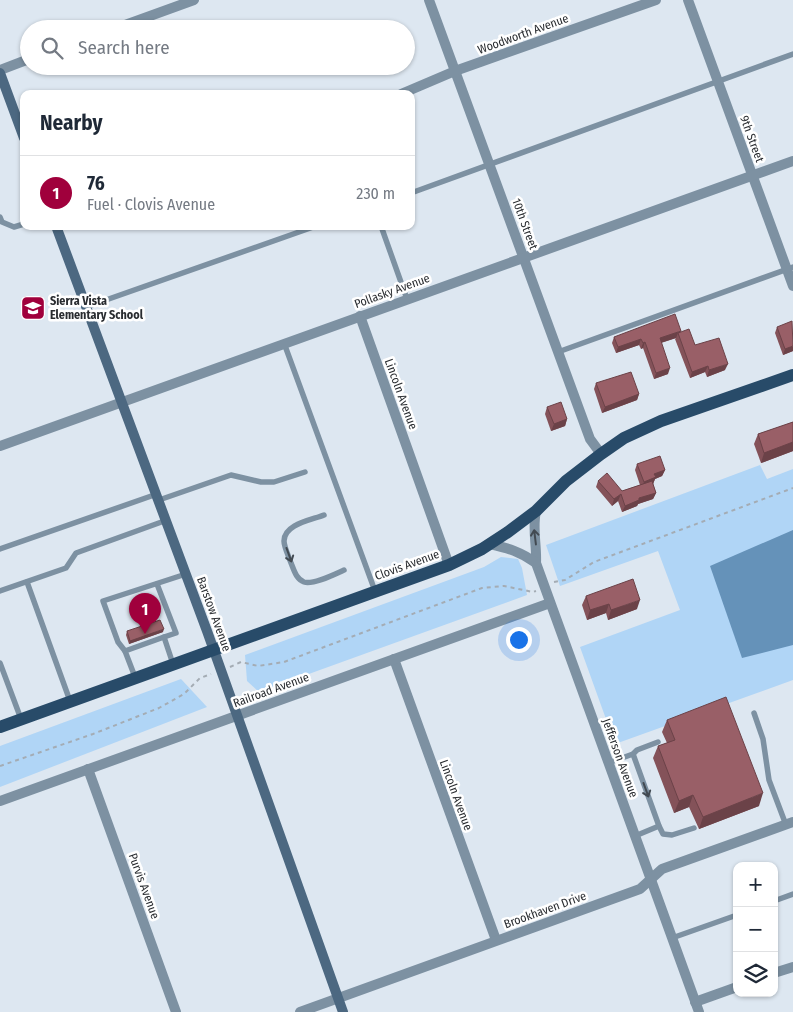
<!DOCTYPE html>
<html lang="en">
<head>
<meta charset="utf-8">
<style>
  body { margin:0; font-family:"Fira Sans Condensed",sans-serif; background:#f6f6f7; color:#1f2937 }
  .controls { position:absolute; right:15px; bottom:15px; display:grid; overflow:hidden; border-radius:10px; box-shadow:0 1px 4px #0004 }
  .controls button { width:45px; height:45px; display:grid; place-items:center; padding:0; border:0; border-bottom:1px solid #e0e1e3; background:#fff; color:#1f2937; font:25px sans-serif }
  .you { position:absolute; left:518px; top:639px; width:18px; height:18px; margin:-12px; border:4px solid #fff; border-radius:50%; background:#1a73e8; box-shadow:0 0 0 8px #1a73e833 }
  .badge { display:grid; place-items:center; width:32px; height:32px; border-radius:50%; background:#a0003c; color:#fff; font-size:16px; font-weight:700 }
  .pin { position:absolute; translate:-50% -41px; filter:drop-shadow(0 1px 2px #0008) }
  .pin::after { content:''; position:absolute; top:26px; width:18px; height:15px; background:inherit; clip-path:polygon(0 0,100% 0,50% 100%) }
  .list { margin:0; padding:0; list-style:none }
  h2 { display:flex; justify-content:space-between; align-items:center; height:65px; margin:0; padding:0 20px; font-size:21px }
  h2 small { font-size:16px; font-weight:400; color:#747a83 }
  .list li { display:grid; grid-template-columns:32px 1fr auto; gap:15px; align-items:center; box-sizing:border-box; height:75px; padding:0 20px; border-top:1px solid #e0e1e3 }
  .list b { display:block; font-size:19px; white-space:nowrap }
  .list p { margin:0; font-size:16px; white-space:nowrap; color:#747a83 }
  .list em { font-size:16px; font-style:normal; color:#747a83 }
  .icon { flex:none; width:28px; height:28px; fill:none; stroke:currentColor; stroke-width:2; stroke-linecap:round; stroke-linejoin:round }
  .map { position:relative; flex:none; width:793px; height:1012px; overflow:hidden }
  .search { position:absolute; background:#fff; box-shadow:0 1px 4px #0004; left:20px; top:20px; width:395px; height:55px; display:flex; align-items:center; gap:12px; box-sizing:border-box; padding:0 18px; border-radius:28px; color:#747a83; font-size:19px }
  .panel { position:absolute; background:#fff; box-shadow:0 1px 4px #0004; left:20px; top:90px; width:395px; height:140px; border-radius:10px }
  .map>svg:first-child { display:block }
</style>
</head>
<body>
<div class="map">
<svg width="793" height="1012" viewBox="0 0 793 1012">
  <rect width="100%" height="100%" fill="#dde7f1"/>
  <!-- green -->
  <g fill="#b0d5f6">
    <polygon points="760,465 767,479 793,469 793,680 615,744 580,647 680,610 658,551 560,586 546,545"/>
    <polygon points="501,557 518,559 522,568 527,595 259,692 247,681 245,655 484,567"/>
    <polygon points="181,679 207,707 0,787 0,746"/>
  </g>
  <!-- water -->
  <polygon fill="#6592b9" points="793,530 793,645 742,658 710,566"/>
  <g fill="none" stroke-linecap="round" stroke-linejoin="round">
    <!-- path -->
    <g stroke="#a4acb4" stroke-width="2" stroke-dasharray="4 4" stroke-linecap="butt">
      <polyline points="554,582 565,580 594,562 793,488"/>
      <polyline points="230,667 241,662 258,666 284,662 482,588 504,586 533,592 536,591"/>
      <polyline points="0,766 93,734 159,708 184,694 200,678 211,674"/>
    </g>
    <!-- service -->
    <g stroke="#7d91a2" stroke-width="5.5">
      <polyline points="411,193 793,54"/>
      <polyline points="0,217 2,222 14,227 24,224"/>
      <polyline points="381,226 407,299"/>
      <polyline points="86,307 316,226"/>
      <polyline points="284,343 375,591"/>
      <polyline points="558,352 793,267"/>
      <polyline points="159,500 231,475 261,482 274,482 305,472"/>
      <path d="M324 515C312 520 284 524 284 541 284 547 289 557 291 563 294 570 296 579 304 582 313 585 335 574 344 570"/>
      <polyline points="0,549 157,494"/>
      <polyline points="27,582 70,701"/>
      <polyline points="157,584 176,633 164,637"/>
      <polyline points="0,591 66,568 76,553 167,520"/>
      <polyline points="125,651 118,642 103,601 186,574"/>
      <polyline points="0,663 21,719"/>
      <polyline points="135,677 125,651 164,637 173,664"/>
      <polyline points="754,713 763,739 769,780 786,825"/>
      <polyline points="633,754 659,826 663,834 672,835 694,828"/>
      <polyline points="608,763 633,754 637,750 658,742"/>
      <polyline points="635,836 659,826"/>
      <polyline points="774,901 793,894"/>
      <polyline points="672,938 737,915"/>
    </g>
    <!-- minor -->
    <g stroke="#7d91a2" stroke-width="10">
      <polyline points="429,0 590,439 601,454"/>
      <polyline points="688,0 793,286"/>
      <polyline points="114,29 194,0"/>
      <polyline points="0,70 29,59"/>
      <polyline points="401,94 455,71 656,0"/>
      <polyline points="360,316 449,565"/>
      <polyline points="0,446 793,161"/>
      <path d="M536 511C532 529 537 545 536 563L699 1012"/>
      <path d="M490 544C508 548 521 552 536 563"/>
      <polyline points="394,659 496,940"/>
      <polyline points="88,769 176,1012"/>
      <polyline points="0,801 550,603"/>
      <polyline points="774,973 793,967"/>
      <polyline points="695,1002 737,987"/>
      <polyline points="300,1012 640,889 662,869 793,822"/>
    </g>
    <!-- secondary -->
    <g stroke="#4c6881" stroke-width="10">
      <polyline points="0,73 24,138"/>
      <polyline points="56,226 207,631 343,1012"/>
    </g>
    <!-- primary -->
    <polyline stroke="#284b69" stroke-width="12" points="0,727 449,565 482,549 508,532 536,511 566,481 601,454 624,438 661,421 793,375"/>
  </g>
  <!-- wall -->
  <g fill="#845259">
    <polygon points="777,327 793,351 783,355 775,333"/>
    <polygon points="680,332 725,370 707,377 705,372 690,378 675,339 676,338 661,343 668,374 654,379 643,348 641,349 639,345 616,353 612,343 614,337"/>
    <polygon points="596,383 639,394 637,400 602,413 594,389"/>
    <polygon points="547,407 567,419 565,426 551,431 545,414"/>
    <polygon points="793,422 793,451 761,463 754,444 758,434"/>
    <polygon points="637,464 665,470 662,476 655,479 653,484 656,493 653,499 638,504 637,506 622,512 618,501 612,506 596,487 598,481 622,491 640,485 635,470"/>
    <polygon points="586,596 637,609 608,620 606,613 587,620 582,605"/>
    <polygon points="127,631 163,632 129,644 126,635"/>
    <polygon points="667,720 759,806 699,829 689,807 674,813 653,758 658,746 667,743 662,732"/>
  </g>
  <!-- shaded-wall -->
  <g fill="#6b4248">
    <polygon points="681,331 679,336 678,333 676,338 657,344 660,338"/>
    <polygon points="641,339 639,345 616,353 618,347"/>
    <polygon points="645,342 643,348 641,349 643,343"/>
    <polygon points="793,346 793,351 783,355 785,349"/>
    <polygon points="728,364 725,370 707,377 709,370"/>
    <polygon points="708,366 705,372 690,378 692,372"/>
    <polygon points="670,368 668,374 654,379 656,373"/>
    <polygon points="639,394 637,400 602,413 605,407"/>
    <polygon points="567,419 565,426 551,431 554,424"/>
    <polygon points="793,442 793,451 761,463 764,453"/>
    <polygon points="665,470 662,476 655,479 653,484 641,488 644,482 654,474"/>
    <polygon points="656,493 653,499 638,504 637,506 622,512 625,506 639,498"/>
    <polygon points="621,494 618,501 612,506 614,499"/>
    <polygon points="640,600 637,609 608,620 611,610"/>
    <polygon points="609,604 606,613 587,620 590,610"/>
    <polygon points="164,629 163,632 129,644 130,641"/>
    <polygon points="763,793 759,806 699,829 703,817"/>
    <polygon points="693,795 689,807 674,813 679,801"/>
  </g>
  <!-- building -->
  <g fill="#995f67" stroke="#6b4248">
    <polygon points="675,314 681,331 660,338 670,368 656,373 645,342 643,343 641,339 618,347 614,337"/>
    <polygon points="792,321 793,346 785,349 777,327"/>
    <polygon points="689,329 695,345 719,338 728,364 709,370 708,366 692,372 678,333"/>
    <polygon points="631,372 639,394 605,407 596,383"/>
    <polygon points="561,402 567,419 554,424 547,407"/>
    <polygon points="793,422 793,442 764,453 758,434"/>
    <polygon points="660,456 665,470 654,474 656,477 644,482 637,464"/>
    <polygon points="607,473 622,491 652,481 656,493 639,498 639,500 625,506 621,494 614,499 598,481"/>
    <polygon points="633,579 640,600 611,610 609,604 590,610 586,596"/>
    <polygon points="160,620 164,629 130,641 127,631"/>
    <polygon points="726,697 763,793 703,817 693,795 679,801 658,746 675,740 667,720"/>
  </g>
  <!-- one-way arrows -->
  <defs><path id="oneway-shaft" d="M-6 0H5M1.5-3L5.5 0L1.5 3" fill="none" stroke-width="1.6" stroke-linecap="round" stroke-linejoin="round" transform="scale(1.25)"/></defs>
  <g stroke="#424a52">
    <use href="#oneway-shaft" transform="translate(535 537) rotate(-97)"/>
    <use href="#oneway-shaft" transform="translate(289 555) rotate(70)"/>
    <use href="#oneway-shaft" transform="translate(646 790) rotate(70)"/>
  </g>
  <!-- icons -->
  <defs>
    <symbol id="school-square" viewBox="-11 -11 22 22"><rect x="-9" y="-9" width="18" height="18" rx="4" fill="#a0003c" stroke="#fff"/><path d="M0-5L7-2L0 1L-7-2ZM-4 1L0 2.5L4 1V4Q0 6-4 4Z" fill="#fff"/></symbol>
  </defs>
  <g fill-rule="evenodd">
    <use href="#school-square" x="19" y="294" width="28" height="28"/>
  </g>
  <g text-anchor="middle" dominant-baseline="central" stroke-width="5" stroke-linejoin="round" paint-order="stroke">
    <!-- street labels -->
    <g font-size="12" fill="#292c30" stroke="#fff">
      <text transform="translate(523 34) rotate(-20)">Woodworth Avenue</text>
      <text transform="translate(752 139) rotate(70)">9th Street</text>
      <text transform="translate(525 224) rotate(70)">10th Street</text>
      <text transform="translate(392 291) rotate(-20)">Pollasky Avenue</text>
      <text transform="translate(401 394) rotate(70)">Lincoln Avenue</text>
      <text transform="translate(407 565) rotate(-20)">Clovis Avenue</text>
      <text transform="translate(214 614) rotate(70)">Barstow Avenue</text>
      <text transform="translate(271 690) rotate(-20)">Railroad Avenue</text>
      <text transform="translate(620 758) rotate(70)">Jefferson Avenue</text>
      <text transform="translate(456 795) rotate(70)">Lincoln Avenue</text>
      <text transform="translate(144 886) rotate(70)">Purvis Avenue</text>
      <text transform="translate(545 910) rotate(-20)">Brookhaven Drive</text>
    </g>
    <!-- poi labels -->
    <g font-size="12" font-weight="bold" fill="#292c30" stroke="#fff" text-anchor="start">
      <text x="50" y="301">Sierra Vista<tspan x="50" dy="14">Elementary School</tspan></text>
    </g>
  </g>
</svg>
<div class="controls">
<button>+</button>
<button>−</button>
<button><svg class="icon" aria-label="layers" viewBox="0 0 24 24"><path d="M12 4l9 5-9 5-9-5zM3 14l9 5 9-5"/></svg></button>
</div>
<div class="you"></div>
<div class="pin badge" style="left:145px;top:634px">1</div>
<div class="search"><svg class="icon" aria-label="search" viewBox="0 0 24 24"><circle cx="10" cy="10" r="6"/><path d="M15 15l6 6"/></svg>Search here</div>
<section class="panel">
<h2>Nearby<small></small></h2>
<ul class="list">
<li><span class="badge">1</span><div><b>76</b><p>Fuel · Clovis Avenue</p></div><em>230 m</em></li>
</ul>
</section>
</div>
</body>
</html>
